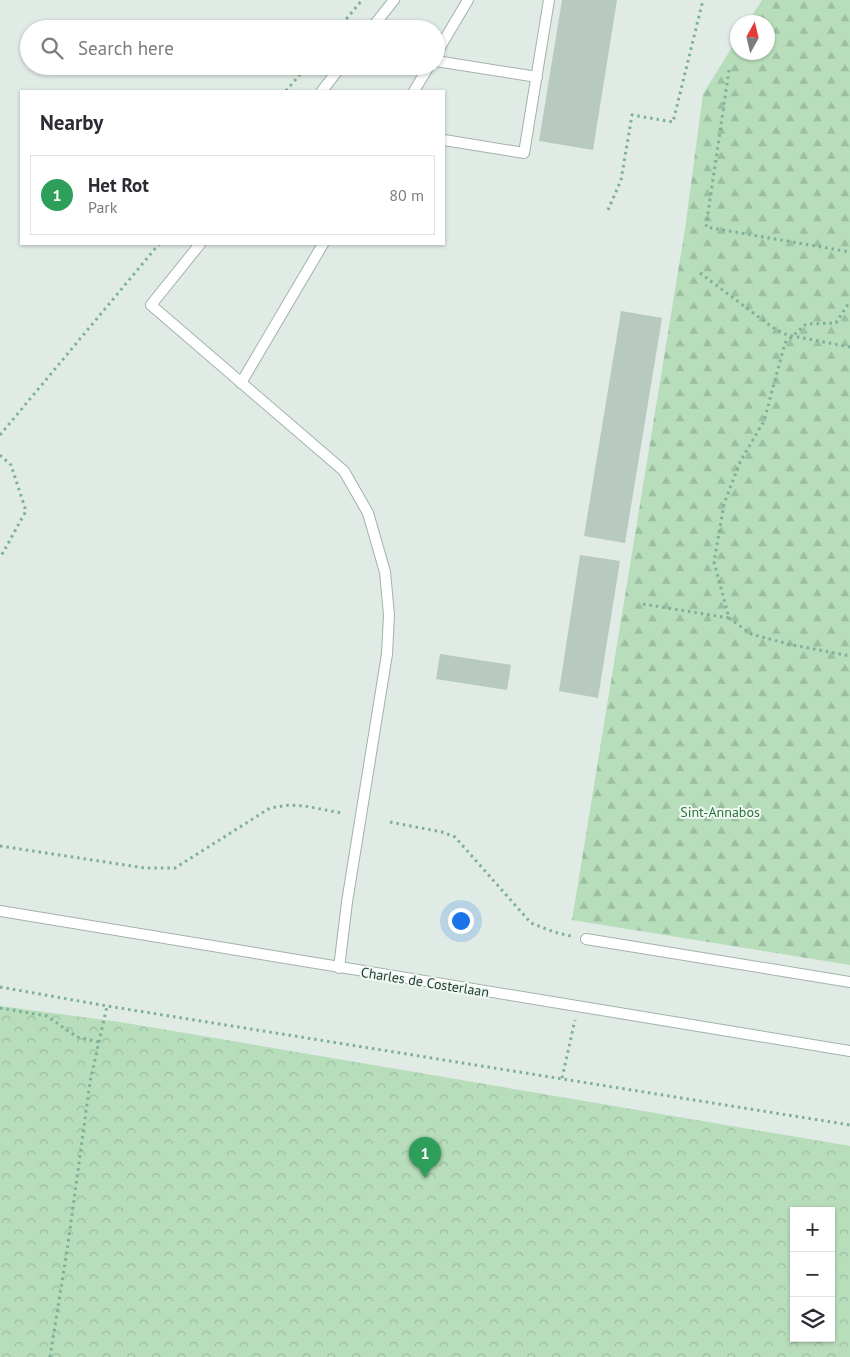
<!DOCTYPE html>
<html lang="en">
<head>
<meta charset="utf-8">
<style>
  body { margin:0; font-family:"PT Sans",sans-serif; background:#f7f7f7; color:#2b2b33 }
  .controls { position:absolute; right:15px; bottom:15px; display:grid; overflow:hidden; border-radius:0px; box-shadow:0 1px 4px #0004 }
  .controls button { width:45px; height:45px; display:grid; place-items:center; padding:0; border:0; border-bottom:1px solid #e1e1e2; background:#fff; color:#2b2b33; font:25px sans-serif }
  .compass { position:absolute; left:730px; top:15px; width:45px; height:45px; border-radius:50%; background:#fff; box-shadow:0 1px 4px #0004; rotate:8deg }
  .you { position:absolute; left:460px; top:920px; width:18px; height:18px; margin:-12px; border:4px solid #fff; border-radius:50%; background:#1a73e8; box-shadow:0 0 0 8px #1a73e833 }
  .badge { display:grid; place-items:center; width:32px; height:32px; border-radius:50%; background:#d93025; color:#fff; font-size:16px; font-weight:700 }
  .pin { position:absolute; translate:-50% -41px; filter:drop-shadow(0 1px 2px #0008) }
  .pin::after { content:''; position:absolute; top:26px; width:18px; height:15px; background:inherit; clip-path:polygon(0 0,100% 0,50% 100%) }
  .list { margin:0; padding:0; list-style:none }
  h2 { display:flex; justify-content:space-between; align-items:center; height:65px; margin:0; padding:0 20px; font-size:21px }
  h2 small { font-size:16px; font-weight:400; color:#7c7c81 }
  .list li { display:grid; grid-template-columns:32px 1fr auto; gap:15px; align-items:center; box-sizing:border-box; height:80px; margin:0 10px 10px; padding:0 10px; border:1px solid #e1e1e2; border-radius:0px }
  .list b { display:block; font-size:19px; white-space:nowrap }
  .list p { margin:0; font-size:16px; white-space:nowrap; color:#7c7c81 }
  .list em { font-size:16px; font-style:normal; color:#7c7c81 }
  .icon { flex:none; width:28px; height:28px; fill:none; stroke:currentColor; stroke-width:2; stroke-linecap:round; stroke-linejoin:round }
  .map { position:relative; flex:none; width:850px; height:1357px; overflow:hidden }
  .search { position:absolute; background:#fff; box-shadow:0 1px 4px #0004; left:20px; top:20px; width:425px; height:55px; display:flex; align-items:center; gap:12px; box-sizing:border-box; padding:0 18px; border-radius:28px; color:#7c7c81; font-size:19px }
  .panel { position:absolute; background:#fff; box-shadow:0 1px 4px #0004; left:20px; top:90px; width:425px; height:155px; border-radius:0px }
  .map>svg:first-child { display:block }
</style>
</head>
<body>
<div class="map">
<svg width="850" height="1357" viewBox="0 0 850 1357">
  <defs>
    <pattern id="forest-firs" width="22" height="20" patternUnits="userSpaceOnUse" patternTransform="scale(1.25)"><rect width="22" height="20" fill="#b7ddbb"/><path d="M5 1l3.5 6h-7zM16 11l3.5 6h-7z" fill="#9dbfa1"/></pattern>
    <pattern id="park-crowns" width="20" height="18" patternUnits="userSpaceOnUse" patternTransform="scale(1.25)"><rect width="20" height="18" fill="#b7ddbb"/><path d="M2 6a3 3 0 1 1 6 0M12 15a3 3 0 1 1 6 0" fill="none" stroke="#9dbfa1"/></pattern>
  </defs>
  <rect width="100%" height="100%" fill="#dfebe4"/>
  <!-- forest -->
  <polygon fill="url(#forest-firs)" points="762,0 850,0 850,965 572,920 685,229 703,94 737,39 738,52 768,52 768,22 748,22"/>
  <!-- park -->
  <path fill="url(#park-crowns)" fill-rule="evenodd" d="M0 1006 120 1022 850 1146V1357H0ZM794 1211H831V1338H794Z"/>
  <!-- building -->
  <g fill="#b8c9bf">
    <polygon points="562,0 617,0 593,150 539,141"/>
    <polygon points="621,311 662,318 625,543 584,536"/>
    <polygon points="580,555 620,561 598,698 559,691"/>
    <polygon points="440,654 511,665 507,690 436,679"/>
  </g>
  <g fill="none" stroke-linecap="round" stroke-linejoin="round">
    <defs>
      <g id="service">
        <polyline points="371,29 394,0"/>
        <polyline points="436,54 468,0"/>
        <polyline points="436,61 537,77"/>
        <polyline points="322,91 341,66"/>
        <polyline points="414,91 429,66"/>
        <polyline points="444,140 524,153 549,0"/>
        <polyline points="200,244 151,305 344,471 368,513 385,572 389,615 387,654 347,902 339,968"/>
        <polyline points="241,383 323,244"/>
        <polyline points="0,911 850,1051"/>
        <polyline points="586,939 850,982"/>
      </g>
    </defs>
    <!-- service casing -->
    <use href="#service" stroke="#a2b3aa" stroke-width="12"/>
    <!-- path -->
    <g stroke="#7eb099" stroke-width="3" stroke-dasharray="2.5 4" stroke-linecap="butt">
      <polyline points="338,29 362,0"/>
      <polyline points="729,70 706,227 850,252"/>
      <polyline points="286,91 307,66"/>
      <polyline points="608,210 621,180 632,115 673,122 703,0"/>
      <polyline points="700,273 772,327 787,335 850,347"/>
      <polyline points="0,435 159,244"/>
      <polyline points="0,455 11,465 26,511 0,558"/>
      <polyline points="643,604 729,618 714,562 724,504 740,462 764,421 785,343 806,324 836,323 850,301"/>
      <polyline points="729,618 751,634 788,644 850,656"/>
      <polyline points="390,822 442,832 455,837 531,923 554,932 571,936"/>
      <polyline points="0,846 145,868 175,868 270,808 289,805 305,806 341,813"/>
      <polyline points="0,987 107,1006 850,1125"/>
      <polyline points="0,1008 47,1016 77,1037 99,1042"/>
      <polyline points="562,1078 575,1020"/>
      <polyline points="50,1357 68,1244 90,1082 107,1006"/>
    </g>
    <!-- service -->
    <use href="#service" stroke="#fff" stroke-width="10"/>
  </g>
  <g text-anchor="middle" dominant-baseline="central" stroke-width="4" stroke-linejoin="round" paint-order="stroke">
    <!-- park labels -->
    <g font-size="14" fill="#29743a" stroke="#f0f8f3">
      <text x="720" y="812">Sint-Annabos</text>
    </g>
    <!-- street labels -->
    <g font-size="14" fill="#203c30" stroke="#f0f8f3">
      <text transform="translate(425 982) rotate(9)">Charles de Costerlaan</text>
    </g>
  </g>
</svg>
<div class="controls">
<button>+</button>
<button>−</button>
<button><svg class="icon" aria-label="layers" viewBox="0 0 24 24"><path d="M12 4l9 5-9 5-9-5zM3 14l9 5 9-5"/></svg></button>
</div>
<svg class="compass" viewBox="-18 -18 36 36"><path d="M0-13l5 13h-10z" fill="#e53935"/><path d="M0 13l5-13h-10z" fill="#7c7c81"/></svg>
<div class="you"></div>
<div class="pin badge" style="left:425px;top:1178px;background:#2e9e5b">1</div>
<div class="search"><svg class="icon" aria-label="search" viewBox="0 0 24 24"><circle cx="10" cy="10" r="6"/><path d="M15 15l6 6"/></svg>Search here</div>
<section class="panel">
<h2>Nearby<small></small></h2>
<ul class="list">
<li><span class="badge" style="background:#2e9e5b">1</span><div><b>Het Rot</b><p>Park</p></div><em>80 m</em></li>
</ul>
</section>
</div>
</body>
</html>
